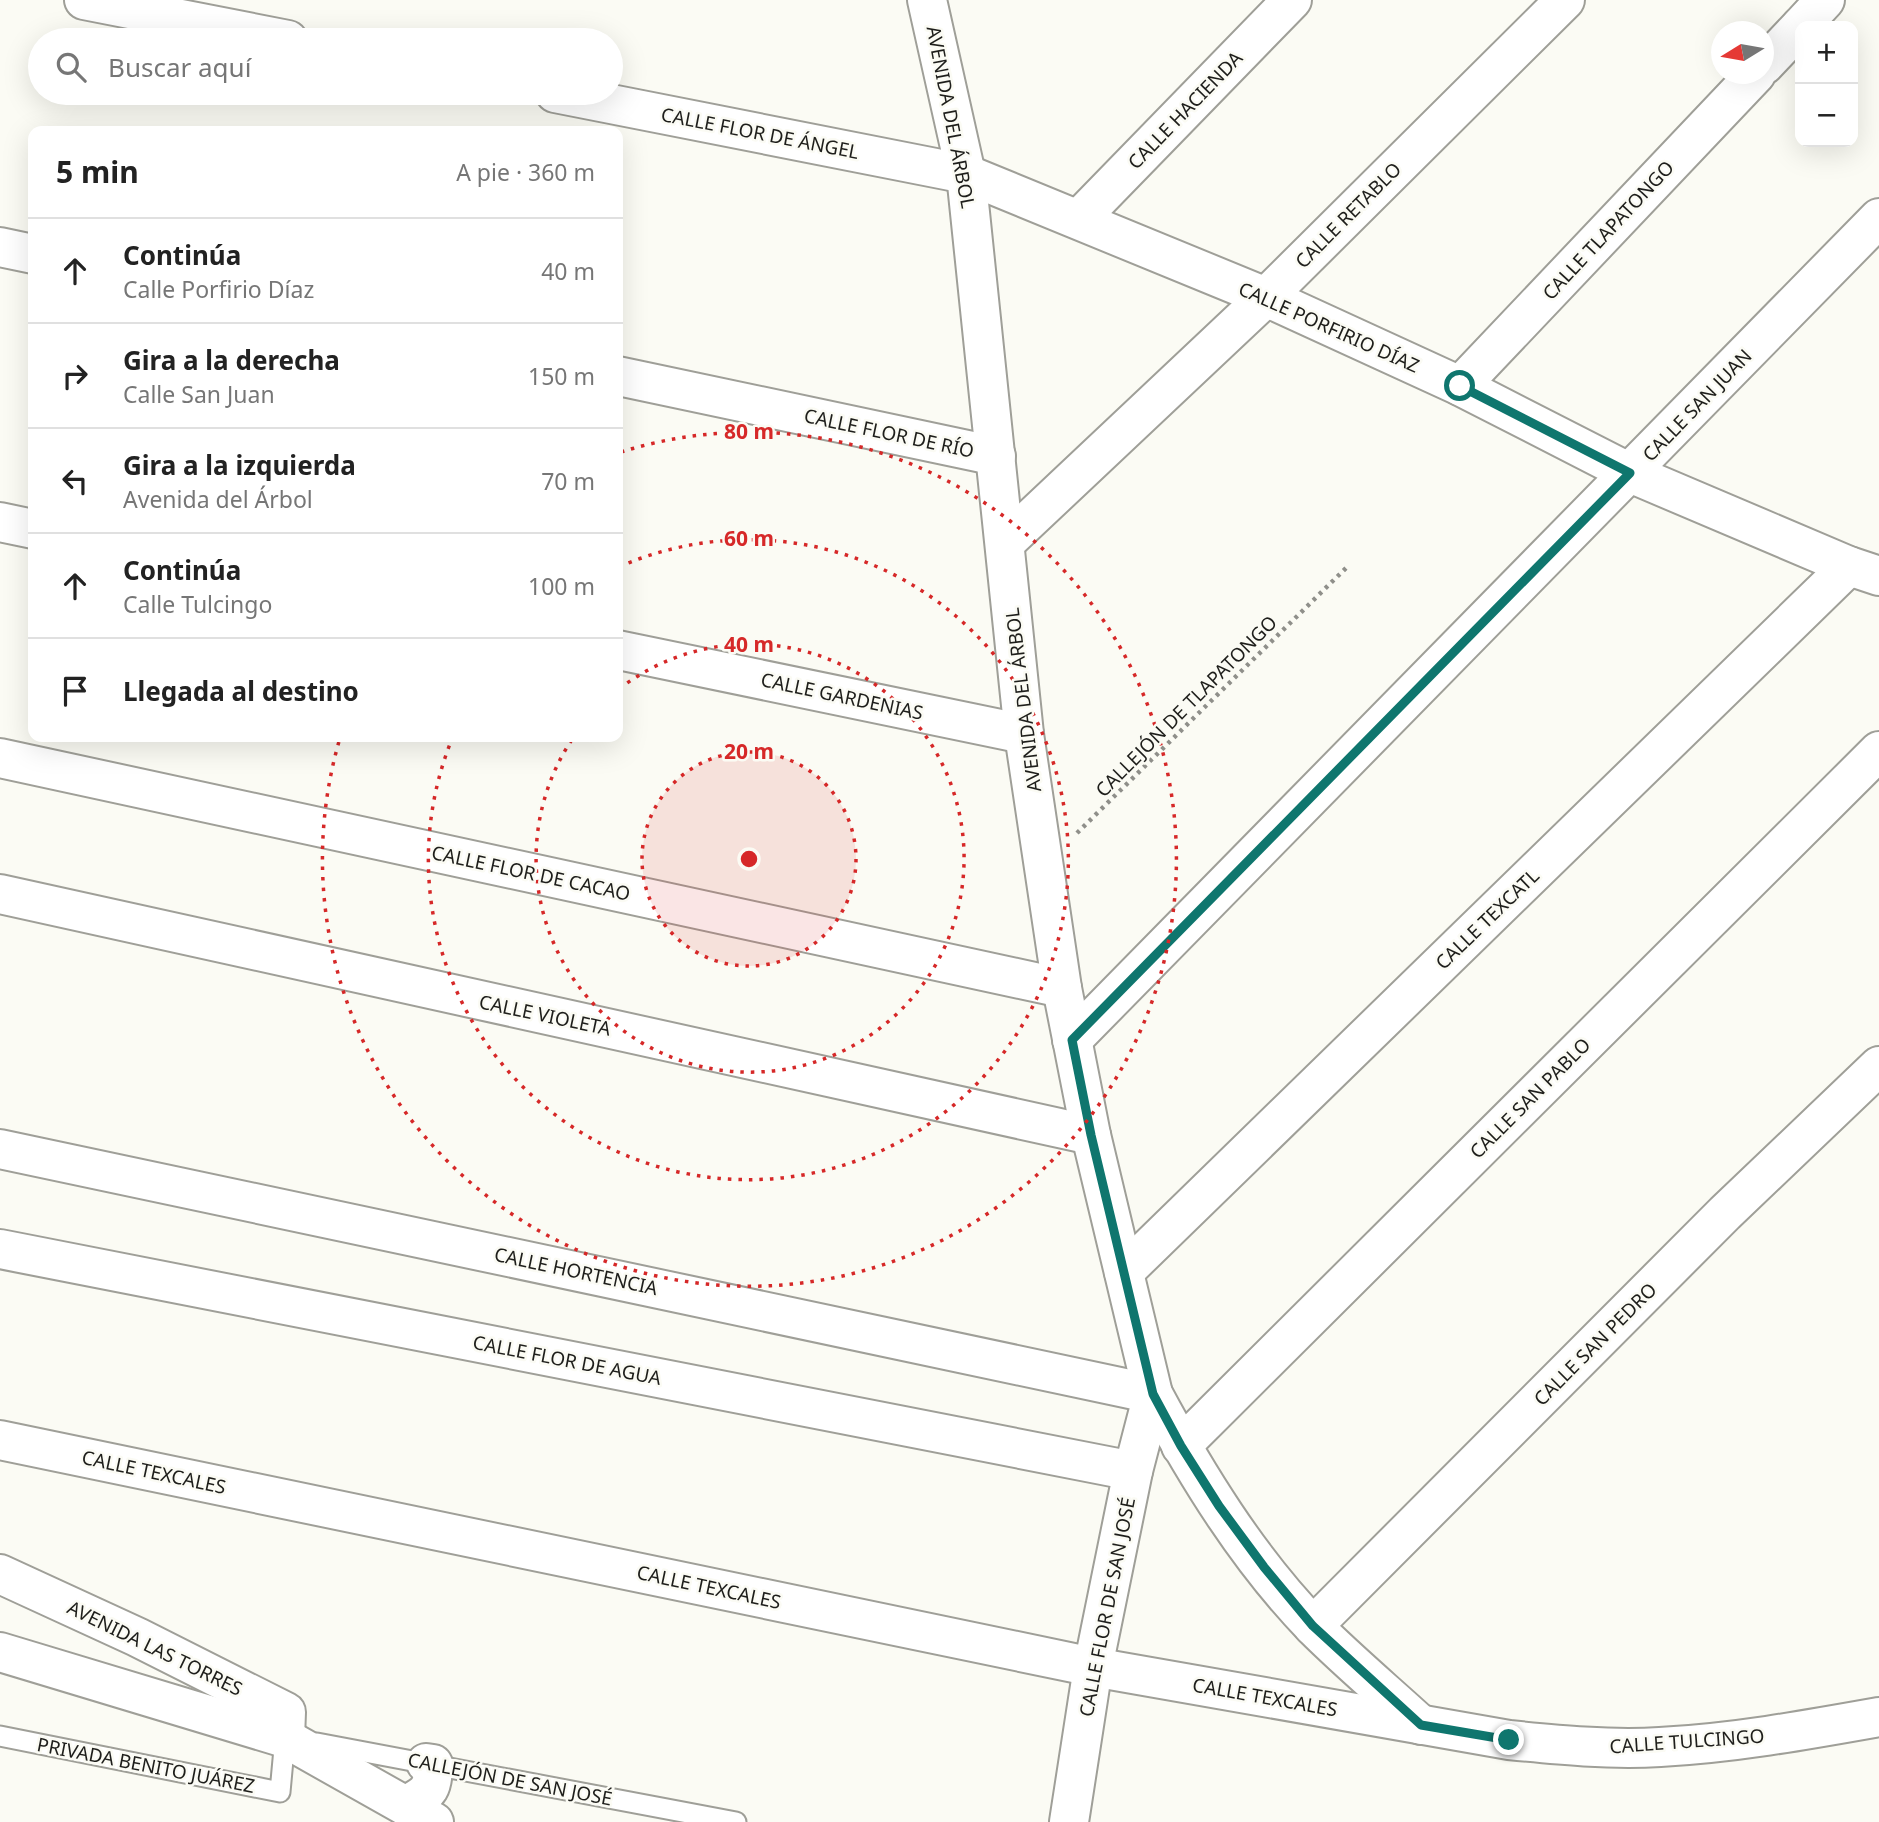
<!DOCTYPE html>
<html lang="es">
<head>
<meta charset="utf-8">
<style>
  body { margin:0; font-family:"Noto Sans",sans-serif; background:#f6f6f6; color:#222 }
  .controls { position:absolute; right:21px; top:21px; display:grid; overflow:hidden; border-radius:14px; box-shadow:0 7px 28px #0002 }
  .controls button { width:63px; height:63px; display:grid; place-items:center; padding:0; border:0; border-bottom:2px solid #e0e0e0; background:#fff; color:#222; font:35px sans-serif }
  .compass { position:absolute; left:1711px; top:21px; width:63px; height:63px; border-radius:50%; background:#fff; box-shadow:0 7px 28px #0002; rotate:259deg }
  .stop { position:absolute; width:21px; height:21px; margin:-16px; border:5px solid #0f766e; border-radius:50%; background:#fff }
  .stop.end { background:#0f766e; border-color:#fff; box-shadow:0 2px 7px #0008 }
  .list { margin:0; padding:0; list-style:none }
  h2 { display:flex; justify-content:space-between; align-items:center; height:91px; margin:0; padding:0 28px; font-size:30px }
  h2 small { font-size:23px; font-weight:400; color:#767676 }
  .list li { display:grid; grid-template-columns:46px 1fr auto; gap:21px; align-items:center; box-sizing:border-box; height:105px; padding:0 28px; border-top:2px solid #e0e0e0 }
  .list b { display:block; font-size:26px; white-space:nowrap }
  .list p { margin:0; font-size:23px; white-space:nowrap; color:#767676 }
  .list em { font-size:23px; font-style:normal; color:#767676 }
  .icon { flex:none; width:38px; height:38px; fill:none; stroke:currentColor; stroke-width:2; stroke-linecap:round; stroke-linejoin:round }
  .map { position:relative; flex:none; width:1879px; height:1822px; overflow:hidden }
  .search { position:absolute; background:#fff; box-shadow:0 7px 28px #0002; left:28px; top:28px; width:595px; height:77px; display:flex; align-items:center; gap:18px; box-sizing:border-box; padding:0 24px; border-radius:38px; color:#767676; font-size:26px }
  .panel { position:absolute; background:#fff; box-shadow:0 7px 28px #0002; left:28px; top:126px; width:595px; height:616px; border-radius:14px }
  .map>svg:first-child { display:block }
</style>
</head>
<body>
<div class="map">
<svg width="1879" height="1822" viewBox="0 0 1879 1822">
  <rect width="100%" height="100%" fill="#fbfbf4"/>
  <g fill="none" stroke-linecap="round" stroke-linejoin="round">
    <defs>
      <g id="lane">
        <polyline points="0,1736 280,1792 285,1738 288,1738"/>
        <polyline points="317,1743 736,1822"/>
      </g>
      <g id="street">
        <polyline points="84,0 288,40"/>
        <polyline points="1801,26 1825,0"/>
        <polyline points="1764,65 1800,27"/>
        <polyline points="555,93 966,174 1266,297 1460,386 1630,473 1849,566 1879,576"/>
        <polyline points="1079,219 1292,0"/>
        <polyline points="0,247 33,254"/>
        <polyline points="618,376 996,456"/>
        <polyline points="1460,386 1756,74"/>
        <polyline points="0,522 33,529"/>
        <polyline points="1006,542 1266,297 1565,0"/>
        <polyline points="618,650 1024,734"/>
        <polyline points="0,758 1062,988"/>
        <polyline points="0,894 1091,1135"/>
        <polyline points="1072,1040 1879,218"/>
        <path d="M0 1149 1153 1394C1197 1476 1248 1559 1314 1627 1348 1661 1385 1692 1421 1725"/>
        <polyline points="0,1249 1133,1471"/>
        <polyline points="1124,1272 1849,566"/>
        <path d="M0 1440 1093 1667 1509 1740C1559 1745 1610 1750 1660 1747 1734 1743 1806 1730 1879 1717"/>
        <polyline points="1181,1446 1879,751"/>
        <polyline points="0,1574 137,1637 286,1712 285,1738"/>
        <polyline points="1313,1626 1725,1213 1879,1066"/>
        <polyline points="0,1652 285,1738 434,1822"/>
        <path d="M406 1806C428 1792 433 1792 433 1764L426 1763"/>
      </g>
      <polyline id="secondary" points="927,0 966,174 1024,734 1062,988 1091,1135 1153,1394 1133,1471 1093,1667 1069,1822"/>
    </defs>
    <!-- lane casing -->
    <use href="#lane" stroke="#9f9f98" stroke-width="23"/>
    <!-- street casing -->
    <use href="#street" stroke="#9f9f98" stroke-width="42"/>
    <!-- secondary casing -->
    <use href="#secondary" stroke="#9f9f98" stroke-width="42"/>
    <!-- path -->
    <polyline stroke="#8f8f8a" stroke-width="4.5" stroke-dasharray="3.5 5" stroke-linecap="butt" points="1077,833 1347,567"/>
    <!-- lane -->
    <use href="#lane" stroke="#fff" stroke-width="19"/>
    <!-- street -->
    <use href="#street" stroke="#fff" stroke-width="38"/>
    <!-- secondary -->
    <use href="#secondary" stroke="#fff" stroke-width="38"/>
  </g>
  <g fill="none" stroke-linecap="round" stroke-linejoin="round">
    <!-- route -->
    <polyline stroke="#0f766e" stroke-width="9" points="1460,386 1630,473 1072,1040 1091,1135 1153,1394 1181,1446 1219,1506 1264,1567 1313,1626 1421,1725 1509,1740"/>
  </g>
  <!-- distance rings -->
  <circle cx="749" cy="859" r="107" fill="#d62828" fill-opacity=".12"/>
  <g fill="none" stroke="#d62828" stroke-width="3.5" stroke-dasharray="3.5 7">
    <circle cx="749" cy="859" r="107"/>
    <path d="M619 689A214 214 0 1 1 573 738"/>
    <path d="M619 567A320 320 0 1 1 452 739"/>
    <path d="M621 452A427 427 0 1 1 340 738"/>
  </g>
  <g text-anchor="middle" dominant-baseline="central" stroke-width="5" stroke-linejoin="round" paint-order="stroke">
    <!-- street labels -->
    <g font-size="19" fill="#1e1e1b" stroke="#fbfbf4">
      <text transform="translate(1185 110) rotate(-46)">CALLE HACIENDA</text>
      <text transform="translate(951 117) rotate(79)">AVENIDA DEL ÁRBOL</text>
      <text transform="translate(760 133) rotate(11)">CALLE FLOR DE ÁNGEL</text>
      <text transform="translate(1348 215) rotate(-45)">CALLE RETABLO</text>
      <text transform="translate(1608 230) rotate(-47)">CALLE TLAPATONGO</text>
      <text transform="translate(1329 327) rotate(24)">CALLE PORFIRIO DÍAZ</text>
      <text transform="translate(1697 405) rotate(-46)">CALLE SAN JUAN</text>
      <text transform="translate(889 433) rotate(12)">CALLE FLOR DE RÍO</text>
      <text transform="translate(842 696) rotate(12)">CALLE GARDENIAS</text>
      <text transform="translate(1023 700) rotate(-97)">AVENIDA DEL ÁRBOL</text>
      <text transform="translate(1186 706) rotate(-45)">CALLEJÓN DE TLAPATONGO</text>
      <text transform="translate(531 873) rotate(12)">CALLE FLOR DE CACAO</text>
      <text transform="translate(1487 919) rotate(-44)">CALLE TEXCATL</text>
      <text transform="translate(545 1015) rotate(12)">CALLE VIOLETA</text>
      <text transform="translate(1530 1098) rotate(-45)">CALLE SAN PABLO</text>
      <text transform="translate(576 1271) rotate(12)">CALLE HORTENCIA</text>
      <text transform="translate(1595 1344) rotate(-45)">CALLE SAN PEDRO</text>
      <text transform="translate(567 1360) rotate(11)">CALLE FLOR DE AGUA</text>
      <text transform="translate(154 1472) rotate(12)">CALLE TEXCALES</text>
      <text transform="translate(709 1587) rotate(12)">CALLE TEXCALES</text>
      <text transform="translate(1107 1607) rotate(-79)">CALLE FLOR DE SAN JOSÉ</text>
      <text transform="translate(155 1648) rotate(26)">AVENIDA LAS TORRES</text>
      <text transform="translate(1265 1697) rotate(10)">CALLE TEXCALES</text>
      <text transform="translate(1687 1741) rotate(-4)">CALLE TULCINGO</text>
      <text transform="translate(146 1765) rotate(11)">PRIVADA BENITO JUÁREZ</text>
      <text transform="translate(510 1779) rotate(11)">CALLEJÓN DE SAN JOSÉ</text>
    </g>
  </g>
  <circle cx="749" cy="859" r="10" fill="#d62828" stroke="#fbfbf4" stroke-width="3.5"/>
  <g font-size="21" text-anchor="middle" font-weight="bold" fill="#d62828" stroke="#fbfbf4" stroke-width="5" stroke-linejoin="round" paint-order="stroke">
    <text x="749" y="439">80 m</text>
    <text x="749" y="546">60 m</text>
    <text x="749" y="652">40 m</text>
    <text x="749" y="759">20 m</text>
  </g>
</svg>
<div class="controls">
<button>+</button>
<button>−</button>
</div>
<svg class="compass" viewBox="-18 -18 36 36"><path d="M0-13l5 13h-10z" fill="#e53935"/><path d="M0 13l5-13h-10z" fill="#767676"/></svg>
<div class="stop" style="left:1460px;top:386px"></div>
<div class="stop end" style="left:1509px;top:1740px"></div>
<div class="search"><svg class="icon" aria-label="search" viewBox="0 0 24 24"><circle cx="10" cy="10" r="6"/><path d="M15 15l6 6"/></svg>Buscar aquí</div>
<section class="panel">
<h2>5 min<small>A pie · 360 m</small></h2>
<ul class="list">
<li><svg class="icon" aria-label="ahead" viewBox="0 0 24 24"><path d="M12 20V5M6 11l6-6 6 6"/></svg><div><b>Continúa</b><p>Calle Porfirio Díaz</p></div><em>40 m</em></li>
<li><svg class="icon" aria-label="right" viewBox="0 0 24 24"><path d="M7 20v-9h11M14 6l5 5-5 5"/></svg><div><b>Gira a la derecha</b><p>Calle San Juan</p></div><em>150 m</em></li>
<li><svg class="icon" aria-label="left" viewBox="0 0 24 24"><path d="M17 20v-9H6M10 6l-5 5 5 5"/></svg><div><b>Gira a la izquierda</b><p>Avenida del Árbol</p></div><em>70 m</em></li>
<li><svg class="icon" aria-label="ahead" viewBox="0 0 24 24"><path d="M12 20V5M6 11l6-6 6 6"/></svg><div><b>Continúa</b><p>Calle Tulcingo</p></div><em>100 m</em></li>
<li><svg class="icon" aria-label="arrive" viewBox="0 0 24 24"><path d="M6 21V4h12l-3 4 3 4H6"/></svg><div><b>Llegada al destino</b></div></li>
</ul>
</section>
</div>
</body>
</html>
